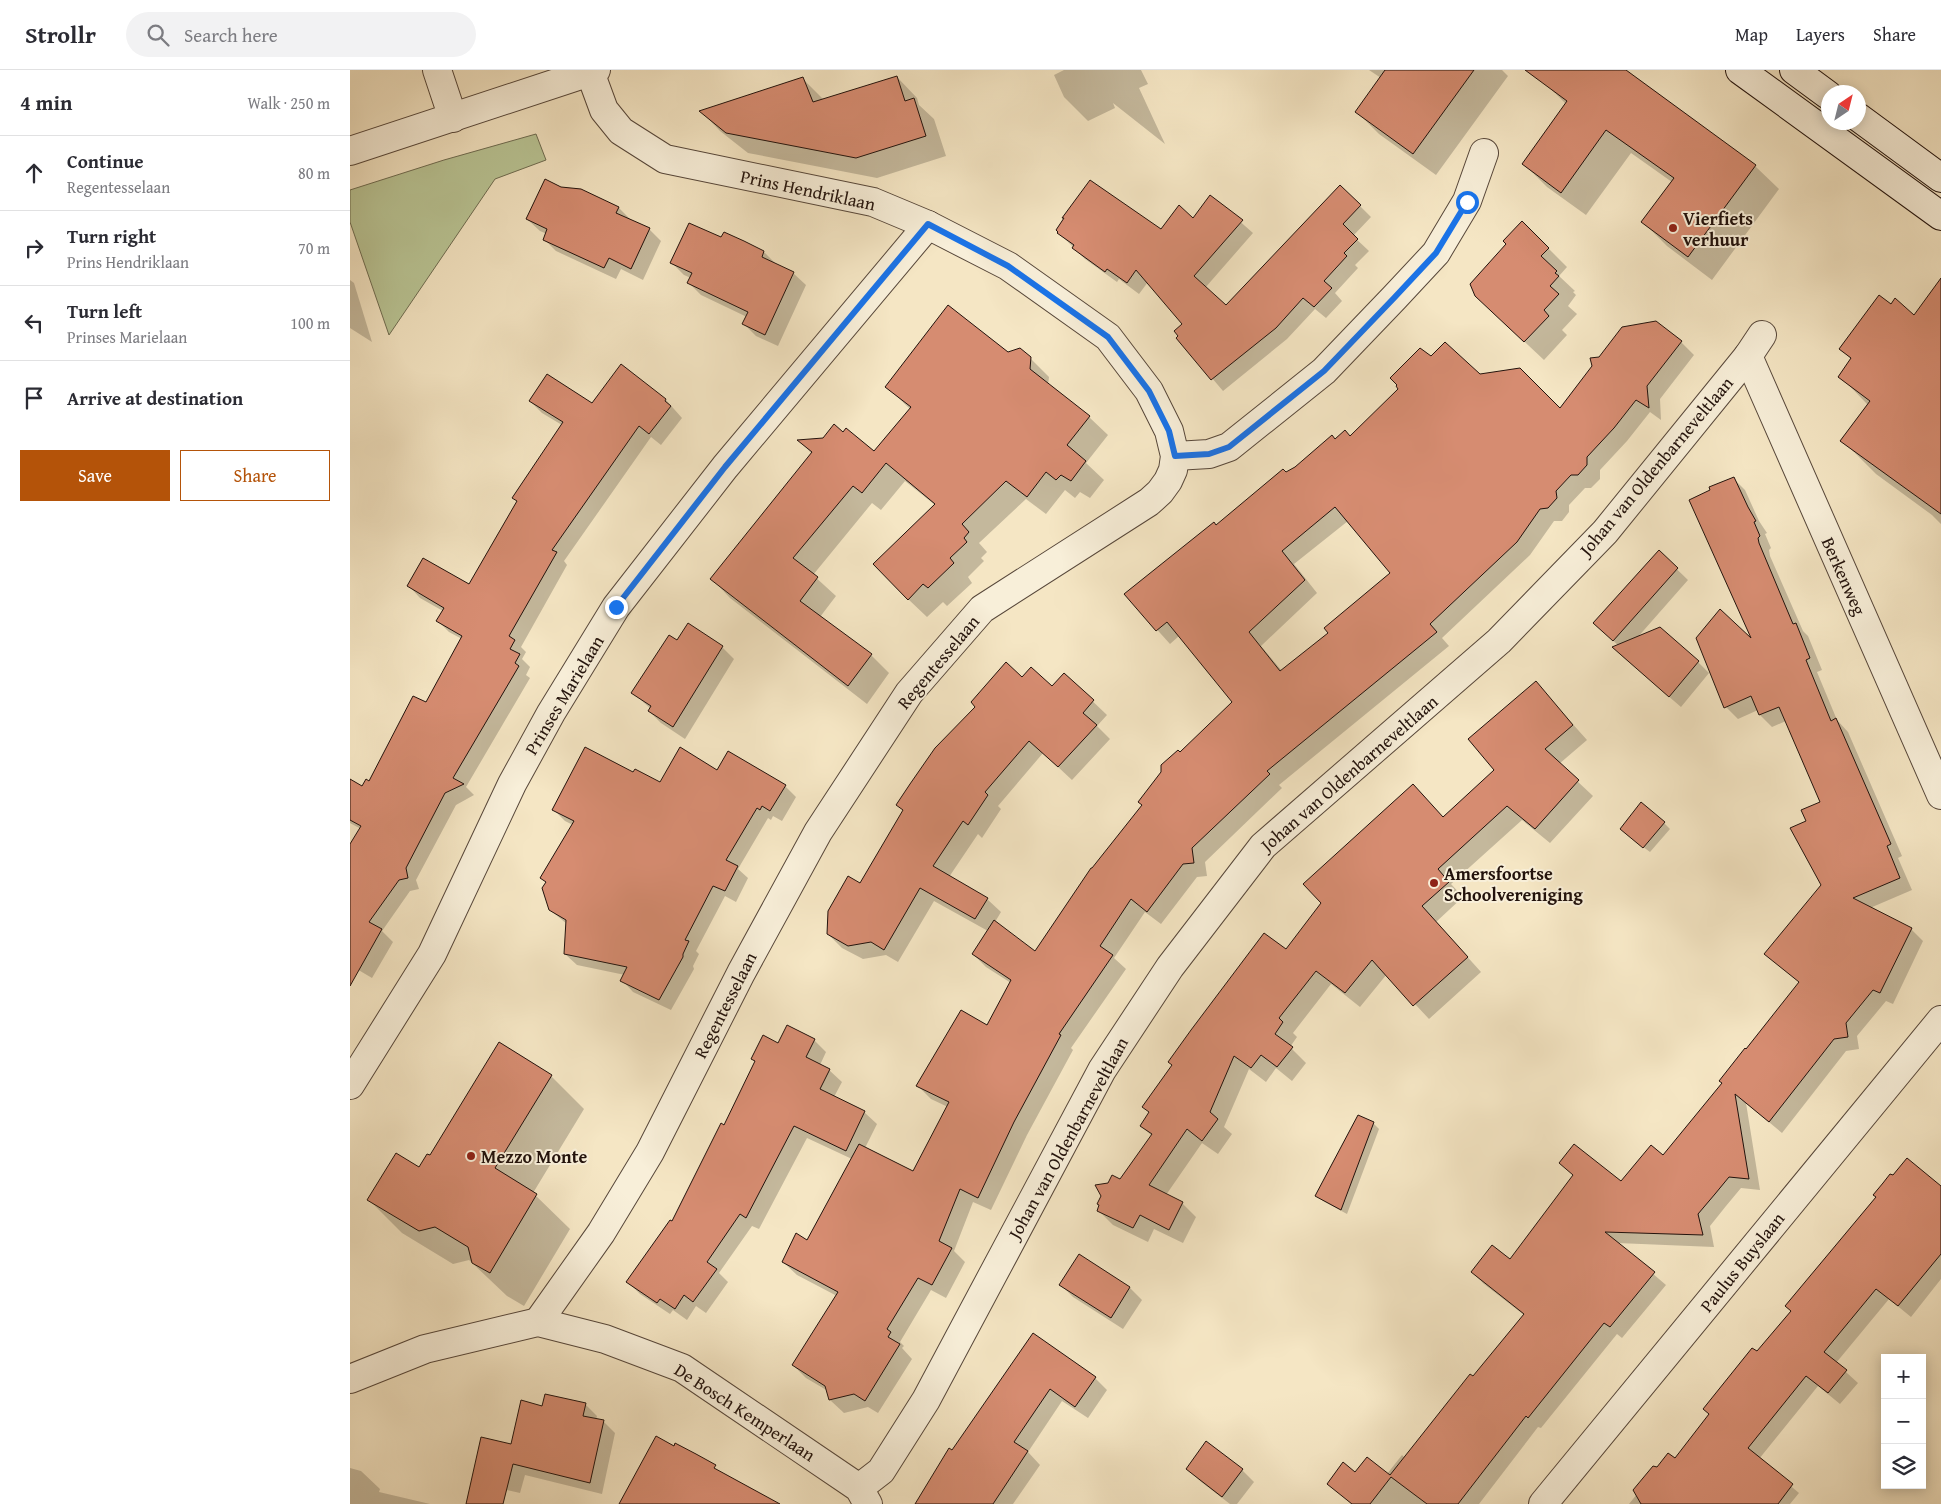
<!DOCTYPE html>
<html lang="en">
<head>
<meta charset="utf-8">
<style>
  body { margin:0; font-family:"Gentium Book Plus",serif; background:#f2f2f3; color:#2b2b33 }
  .controls { position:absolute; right:15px; bottom:15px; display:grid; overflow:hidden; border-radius:0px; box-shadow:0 2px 12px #0003 }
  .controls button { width:45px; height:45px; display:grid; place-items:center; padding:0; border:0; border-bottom:1px solid #e1e1e2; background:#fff; color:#2b2b33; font:25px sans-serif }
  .compass { position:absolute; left:1471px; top:15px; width:45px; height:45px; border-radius:50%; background:#fff; box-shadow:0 2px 12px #0003; rotate:35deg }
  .stop { position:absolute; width:15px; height:15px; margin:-11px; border:4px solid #1a73e8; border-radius:50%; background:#fff }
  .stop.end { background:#1a73e8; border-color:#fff; box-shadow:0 1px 5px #0008 }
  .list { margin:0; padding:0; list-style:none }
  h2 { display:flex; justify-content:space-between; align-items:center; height:65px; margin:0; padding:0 20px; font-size:21px }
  h2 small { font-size:16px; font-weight:400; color:#7c7c81 }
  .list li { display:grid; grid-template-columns:32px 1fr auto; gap:15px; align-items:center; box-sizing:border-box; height:75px; padding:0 20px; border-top:1px solid #e1e1e2 }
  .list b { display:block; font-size:19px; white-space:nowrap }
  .list p { margin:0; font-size:16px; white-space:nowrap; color:#7c7c81 }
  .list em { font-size:16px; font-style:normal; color:#7c7c81 }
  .actions { display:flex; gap:10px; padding:15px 20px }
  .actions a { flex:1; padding:11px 0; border:1px solid #b45309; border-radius:0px; text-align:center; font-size:18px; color:#b45309 }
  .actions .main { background:#b45309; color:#fff }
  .icon { flex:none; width:28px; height:28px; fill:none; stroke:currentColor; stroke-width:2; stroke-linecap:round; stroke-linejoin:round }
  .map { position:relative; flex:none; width:1591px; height:1434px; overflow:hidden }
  header { display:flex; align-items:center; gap:30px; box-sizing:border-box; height:70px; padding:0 25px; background:#fff; border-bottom:1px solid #e1e1e2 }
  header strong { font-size:24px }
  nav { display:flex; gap:28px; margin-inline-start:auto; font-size:18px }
  .search { width:350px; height:45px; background:#f2f2f3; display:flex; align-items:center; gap:12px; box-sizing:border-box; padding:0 18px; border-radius:28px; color:#7c7c81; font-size:19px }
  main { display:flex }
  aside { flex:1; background:#fff }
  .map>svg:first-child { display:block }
</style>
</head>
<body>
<header>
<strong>Strollr</strong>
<div class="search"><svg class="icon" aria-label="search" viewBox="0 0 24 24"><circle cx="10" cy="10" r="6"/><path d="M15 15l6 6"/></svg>Search here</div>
<nav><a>Map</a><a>Layers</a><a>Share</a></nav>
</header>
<main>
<aside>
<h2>4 min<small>Walk · 250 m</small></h2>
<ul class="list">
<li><svg class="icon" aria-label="ahead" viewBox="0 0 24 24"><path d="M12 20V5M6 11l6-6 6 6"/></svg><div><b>Continue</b><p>Regentesselaan</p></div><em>80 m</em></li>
<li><svg class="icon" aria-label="right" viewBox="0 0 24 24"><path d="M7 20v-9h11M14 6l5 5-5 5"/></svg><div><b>Turn right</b><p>Prins Hendriklaan</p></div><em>70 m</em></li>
<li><svg class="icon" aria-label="left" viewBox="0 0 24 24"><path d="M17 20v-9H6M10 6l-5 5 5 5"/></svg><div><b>Turn left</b><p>Prinses Marielaan</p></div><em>100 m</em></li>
<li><svg class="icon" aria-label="arrive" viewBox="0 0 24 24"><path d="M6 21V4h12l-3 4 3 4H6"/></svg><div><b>Arrive at destination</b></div></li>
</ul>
<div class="actions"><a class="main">Save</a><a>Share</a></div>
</aside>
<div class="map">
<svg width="1591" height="1434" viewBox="0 0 1591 1434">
  <rect width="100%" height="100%" fill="#f5e6c4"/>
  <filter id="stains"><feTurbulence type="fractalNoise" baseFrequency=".004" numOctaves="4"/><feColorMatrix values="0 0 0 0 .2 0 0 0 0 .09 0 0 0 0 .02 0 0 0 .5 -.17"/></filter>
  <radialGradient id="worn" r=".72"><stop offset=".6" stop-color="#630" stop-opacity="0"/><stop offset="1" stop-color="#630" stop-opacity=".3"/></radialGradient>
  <!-- green -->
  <polygon fill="#bac696" stroke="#6e6c51" points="186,64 196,90 145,109 39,265 0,152 0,120 94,90"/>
  <!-- shadow -->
  <g fill="#0003" fill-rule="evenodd">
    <polygon points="714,0 791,0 798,14 789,18 815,74 763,33 765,38 738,51 714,27 704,5"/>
    <polygon points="1019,0 1152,0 1158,6 1086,105 1029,64 1007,42 1031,8"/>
    <polygon points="1206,0 1274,0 1405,96 1429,119 1362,210 1317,176 1293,152 1322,112 1281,83 1236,145 1197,117 1173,93 1216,34 1196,14"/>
    <polygon points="547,7 567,28 569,35 584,49 596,86 527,108 398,83 370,61 351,41 453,9 473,29"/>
    <polygon points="210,118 269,138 281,150 299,159 311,171 293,210 271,199 266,209 206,181 194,169 197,164 190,161 177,149"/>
    <polygon points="861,126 903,163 855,218 876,237 1010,136 1021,147 1003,166 1019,181 1005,195 1008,198 985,223 992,231 976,248 965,239 937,269 873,321 828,268 834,255 798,212 789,224 769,209 767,212 735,189 709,163 811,161 843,150"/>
    <polygon points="372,169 414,182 426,194 443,203 456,215 428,276 406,266 394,254 397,247 351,225 339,213 341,208 334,205 322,193"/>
    <polygon points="1157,174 1198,178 1217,197 1209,206 1225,221 1223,222 1226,225 1218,236 1227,244 1212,260 1217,265 1194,290 1146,245"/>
    <polygon points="0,210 4,213 22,272 0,258"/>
    <polygon points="1541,235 1564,247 1591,235 1591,454 1582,445 1526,404 1492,370 1518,335 1490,306 1502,290 1491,279"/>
    <path d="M1331 272 1344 285 1310 329 1311 350 1300 342 1277 371 1250 400V409L1241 418H1235L1219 435V442L1212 451H1204L1180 485 1092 568 1099 576 929 715 932 718 855 792 857 806 847 807 811 854 795 842 764 888 776 899 721 978 723 980 677 1065 641 1140 623 1132 604 1181 615 1192 596 1228 581 1220 550 1272 554 1276 552 1278 562 1289 528 1343 518 1337 494 1343 480 1330 478 1321 456 1308 443 1295 487 1226 447 1205 433 1192 458 1171 502 1089 457 1068 409 1159 402 1156 369 1203 378 1212 356 1243 346 1236 337 1250 323 1240 320 1244 290 1224 278 1212 322 1153 374 1056 406 992 402 989 429 975 464 970 476 982 470 995 479 1000 492 1012 484 1027 514 1042 527 1054 515 1078 564 1102 598 1037 581 1029 568 1016 637 956 661 913 636 897 623 884 638 861 584 831 548 892 536 885 513 889 492 878 478 864 511 815 554 741 547 735 672 608 702 618 714 604 757 645 747 656 760 669 722 710 693 683 648 736 651 739 632 768 628 764 599 807 637 829 651 842 645 852 685 883 830 684 883 632 829 566 820 574 775 524 937 404 985 370 1000 368 1081 288 1129 305 1210 339ZM998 451 1042 503 980 563 932 601 911 576 967 523 944 494Z"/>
    <polygon points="658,284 680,288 699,307 698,315 739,347 758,365 736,393 754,410 740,428 730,422 725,428 715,420 696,444 676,429 629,473 637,482 631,488 634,491 618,507 622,513 597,536 593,532 577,547 558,529 585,435 555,411 531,440 522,433 463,505 486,526 470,547 521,585 539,603 517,634 380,528 362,509 462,384 450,371 524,383 560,339 536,316"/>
    <polygon points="271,296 316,330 332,348 311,375 301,367 214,491 217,495 171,577 176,582 172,589 180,597 176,605 180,608 116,717 124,725 106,735 66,810 69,819 60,821 32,861 43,872 22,908 0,895 0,777 11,759 0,753 0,712 12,718 19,713 76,634 112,569 99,562 88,551 93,541 70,528 59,516 120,515 168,432 164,428 212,355 192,343 180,331 242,334"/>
    <polygon points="1383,408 1395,420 1409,451 1417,463 1415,464 1421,478 1419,480 1420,486 1453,561 1458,566 1472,600 1467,602 1487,650 1498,662 1552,786 1548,788 1562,820 1520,838 1561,859 1573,871 1543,934 1536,931 1507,966 1509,979 1496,981 1432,1063 1396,1033 1410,1120 1391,1118 1376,1136 1360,1156 1364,1177 1267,1173 1316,1215 1272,1268 1267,1264 1191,1358 1188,1357 1129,1434 1001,1434 979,1413 1005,1403 1037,1404 1052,1385 1055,1388 1174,1245 1134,1214 1122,1202 1160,1191 1224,1106 1210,1093 1272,1113 1314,1087 1373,1013 1450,913 1416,884 1472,815 1458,752 1472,732 1436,651 1422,657 1410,645 1408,640 1388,649 1376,637 1405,573"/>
    <polygon points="1309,482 1338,510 1287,568 1348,592 1359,603 1331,637 1274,588 1264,578 1269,576 1256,564"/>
    <polygon points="327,572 372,577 384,589 335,669 311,653 299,641 301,639 283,623"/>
    <polygon points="1186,613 1237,670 1209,694 1243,726 1200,773 1172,750 1101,814 1113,827 1086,852 1131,902 1079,949 1037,904 1010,937 981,914 943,963 947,967 940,977 956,993 942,1011 926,998 916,1012 899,999 874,1057 882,1064 868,1084 852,1073 816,1125 832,1133 846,1147 833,1173 804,1159 798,1172 763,1155 748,1140 802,1066 791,1056 800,1043 794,1037 936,881 1093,748 1146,700"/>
    <polygon points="367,702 435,716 446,727 432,751 423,746 421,750 418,748 388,799 398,808 386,832 375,826 346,881 349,884 343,896 344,899 321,940 283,922 272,910 275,905 227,895 215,884 217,854 200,840 197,813 191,808 223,755 215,751 204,740 284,704 311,714"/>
    <polygon points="1314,753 1320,759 1300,782 1277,765"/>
    <polygon points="201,1006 234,1039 183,1123 220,1159 174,1236 157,1226 119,1190 103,1194 52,1163 19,1130 70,1099 80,1087"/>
    <polygon points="1023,1053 1029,1059 997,1144 973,1131 967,1126"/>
    <polygon points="1591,1118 1591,1209 1561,1247 1539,1229 1486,1293 1508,1313 1490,1334 1468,1316 1409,1389 1449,1423 1440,1434 1279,1434 1308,1398 1325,1390 1407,1283"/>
    <polygon points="711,1215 780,1218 792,1230 773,1259 723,1227"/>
    <polygon points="683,1265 745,1308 757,1320 738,1348 712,1331 678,1382 690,1395 663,1434 567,1434"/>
    <polygon points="235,1334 247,1346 246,1350 254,1352 265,1363 252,1424 175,1405 170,1423 136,1415 193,1337"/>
    <polygon points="0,1398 11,1401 30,1419 29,1422 80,1434 0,1434"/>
    <polygon points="838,1399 892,1400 904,1412 887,1434 880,1434 850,1411"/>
  </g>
  <!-- building -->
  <g fill="#d68c71" stroke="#22120c" fill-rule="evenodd">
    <polygon points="1035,0 1124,0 1063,84 1005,42"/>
    <polygon points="1175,0 1276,0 1406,95 1338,187 1291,152 1324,108 1256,60 1211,123 1172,94 1217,31"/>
    <polygon points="547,6 555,31 564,28 576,66 506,88 376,63 349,41 453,7 463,32"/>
    <polygon points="195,109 211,117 231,119 269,137 266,143 300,158 281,199 259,188 254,198 193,170 197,159 176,149"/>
    <polygon points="740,110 811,159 829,135 843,148 860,125 893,150 844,206 876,235 990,115 1011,135 993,154 1008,169 994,183 997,186 974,211 982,218 964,237 953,228 926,258 861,310 826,268 828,266 824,261 832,254 786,200 777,213 757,199 755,202 722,178 724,175 707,163 708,162 706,160 714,148 712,148"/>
    <polygon points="1172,151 1199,178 1191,186 1207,201 1205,203 1209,206 1200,216 1209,224 1194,240 1199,246 1174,272 1125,226 1120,214 1156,174 1153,171"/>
    <polygon points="339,153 371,167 374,162 394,171 414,181 412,187 444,202 415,265 392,254 398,242 337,213 342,203 320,193"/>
    <polygon points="1591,208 1591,444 1490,371 1520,331 1488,307 1501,288 1489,279 1529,225 1541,234 1545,228 1564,245"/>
    <polygon points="598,235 658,282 670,278 681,287 680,299 740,346 717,375 736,391 721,411 711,405 706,410 696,402 677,427 656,411 612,454 619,462 614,468 617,472 600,488 604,493 578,518 573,514 558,530 523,494 585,434 536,393 512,423 503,416 443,488 468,507 450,531 522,584 498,616 360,509 462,382 447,370 473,368 484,354 493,362 496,358 524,381 561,337 535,317"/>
    <path d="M1306 251 1332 271 1297 316 1299 338 1286 330 1264 358 1237 387V395L1228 405H1221L1206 421 1207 428 1198 438 1190 439 1167 472 1080 554 1087 562 917 701 920 704 842 778 844 793 833 794 797 842 781 829 750 876 763 885 709 964 711 965 664 1052 628 1128 610 1119 589 1171 602 1178 582 1215 568 1208 537 1259 541 1262 538 1267 550 1274 515 1331 504 1324 479 1330 475 1316 442 1295 488 1222 432 1192 446 1163 457 1170 509 1074 563 1101 599 1032 566 1016 611 940 637 955 661 910 622 884 644 850 685 881 741 798H742L792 735 788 732 811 702V695L828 680 830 682 882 632 817 552 806 561 774 524 864 452 866 455 933 399 936 402 945 397 982 365 985 369 995 360 1000 366 1048 319 1046 316 1047 315 1040 308 1070 278 1081 286 1095 272 1130 304 1170 298 1210 338 1242 296 1240 288 1249 287 1272 257ZM985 437 1040 503 974 558 978 563 930 601 899 562 955 510 932 481Z"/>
    <polygon points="271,294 316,329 315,331 321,336 299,364 289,356 202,480 207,482 159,566 165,570 160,579 170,584 165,593 169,596 103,708 114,714 95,723 56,798 58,808 49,810 19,852 32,859 0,916 0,774 11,756 0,750 0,709 12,716 16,709 19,711 63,626 76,632 112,566 86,551 94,538 57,516 73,488 119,514 167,431 162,428 213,352 179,331 197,304 242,333"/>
    <polygon points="1384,407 1398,437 1406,451 1404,452 1410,466 1408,468 1409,473 1443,554 1446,553 1460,588 1456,590 1481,651 1486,648 1541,774 1537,776 1550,808 1503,828 1562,858 1530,923 1523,920 1496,953 1498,967 1484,969 1419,1052 1385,1024 1399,1109 1379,1107 1365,1124 1348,1144 1353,1165 1255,1162 1305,1202 1260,1257 1254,1253 1178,1348 1176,1346 1108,1434 1077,1434 1041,1407 1020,1434 1002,1434 977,1414 993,1392 1005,1402 1017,1387 1040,1405 1120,1304 1123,1306 1174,1244 1121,1202 1142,1175 1160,1189 1223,1105 1209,1093 1224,1074 1271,1111 1301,1075 1313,1085 1372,1013 1369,1011 1395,978 1396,979 1449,912 1414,884 1471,815 1440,758 1456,751 1451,740 1470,732 1429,637 1409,645 1401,626 1374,638 1346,568 1370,539 1401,568 1339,430 1360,420 1359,417"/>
    <polygon points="1309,480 1328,498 1263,571 1243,553"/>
    <polygon points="338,553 373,576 323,657 298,641 301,636 281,623 319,565 327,570"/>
    <polygon points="1310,557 1349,591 1319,627 1262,577"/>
    <polygon points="656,592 672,607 681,597 702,616 714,603 744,630 733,643 747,655 708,697 679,671 635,722 638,725 618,755 613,751 583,796 638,828 625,849 570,818 534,880 521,872 498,876 477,864 478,841 498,806 510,813 553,740 546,735 560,714 585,678 625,637 621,632"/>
    <polygon points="1186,611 1223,655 1195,679 1229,710 1185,759 1157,736 1088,799 1099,812 1072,836 1118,887 1063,936 1022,890 995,923 966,901 929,948 933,952 925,964 943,977 927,997 911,985 901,998 884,986 860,1042 868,1049 852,1071 837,1059 799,1115 833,1132 819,1160 790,1145 783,1158 747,1141 749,1135 747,1134 751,1126 745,1115 758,1113 762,1105 770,1109 802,1064 790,1056 799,1042 792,1037 822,995 818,992 841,960 914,863 936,879 971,833 953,814 1063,714 1093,747 1144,700 1118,669"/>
    <polygon points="235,677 283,702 285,699 310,712 330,677 367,700 378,681 436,715 420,741 412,736 410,740 407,738 376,790 388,796 375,821 363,816 335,870 339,871 333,884 333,887 309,930 270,911 277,897 214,884 216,850 199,840 192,818 196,812 190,808 224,751 202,740"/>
    <polygon points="1291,732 1315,752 1293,778 1270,759"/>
    <polygon points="437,955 465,969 456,987 480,999 470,1019 515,1041 496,1081 444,1056 396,1148 390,1144 357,1192 367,1199 343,1232 334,1225 325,1239 310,1229 307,1233 276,1212 320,1150 322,1151 371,1053 374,1055 405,991 401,989 413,965 428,973"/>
    <polygon points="149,972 202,1005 145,1098 187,1124 140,1203 122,1193 118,1177 85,1157 69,1161 17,1130 46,1083 69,1097 77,1084 80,1085"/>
    <polygon points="1008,1045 1024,1052 991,1140 965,1126"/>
    <polygon points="1557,1088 1591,1116 1591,1184 1548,1236 1526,1219 1474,1282 1497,1300 1478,1323 1456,1306 1398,1378 1443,1414 1428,1434 1291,1434 1283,1420 1303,1396 1307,1397 1318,1383 1325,1388 1359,1344 1353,1339 1402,1278 1407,1281 1441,1241 1435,1236 1526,1127 1523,1125 1533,1113 1540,1104 1543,1105"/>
    <polygon points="729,1184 780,1217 761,1248 709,1215"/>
    <polygon points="683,1263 746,1307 725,1337 700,1319 664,1372 678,1381 643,1434 565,1434 599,1378 602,1380"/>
    <polygon points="195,1324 236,1333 233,1346 254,1350 240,1413 163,1394 153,1434 116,1434 131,1367 161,1374 171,1330 192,1336"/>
    <polygon points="306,1366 324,1376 325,1373 346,1384 366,1395 364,1398 430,1434 269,1434"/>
    <polygon points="856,1371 893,1399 872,1427 836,1399"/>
  </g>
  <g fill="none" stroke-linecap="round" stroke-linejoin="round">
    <defs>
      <g id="street">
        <polyline points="87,0 103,48"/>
        <polyline points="0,81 246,0"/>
        <polyline points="1398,286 1591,725"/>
        <polyline points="825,386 859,384 879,377 974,301 1044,228 1086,183 1117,131 1134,83"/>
        <polyline points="0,1015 82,884 162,714 201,643 266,537 375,397 578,155"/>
        <polyline points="188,1252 251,1163 300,1082 391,903 468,762 559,623 632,539 799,432 810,422 818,411 823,400 825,386 819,361 799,321 758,267 658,196 578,155 523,132 315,89 271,61 254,40 240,2"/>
        <polyline points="0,1309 75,1279 188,1252 255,1269 332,1298 509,1418 518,1434"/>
        <polyline points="509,1418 531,1401 576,1330 752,1000 820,897 913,776 1149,571 1255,462 1398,286 1412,265"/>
        <polyline points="1193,1434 1591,950"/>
      </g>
      <g id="secondary">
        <polyline points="1390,0 1591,146"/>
        <polyline points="1444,0 1478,25"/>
        <polyline points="1508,47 1591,108"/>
      </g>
    </defs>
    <!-- street casing -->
    <use href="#street" stroke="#57473a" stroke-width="30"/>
    <!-- secondary casing -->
    <use href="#secondary" stroke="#22120c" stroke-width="30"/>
    <!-- street -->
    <use href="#street" stroke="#f8efd9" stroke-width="28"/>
    <!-- secondary -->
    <use href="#secondary" stroke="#f8efd9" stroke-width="28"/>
  </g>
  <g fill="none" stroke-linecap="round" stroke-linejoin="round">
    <!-- route -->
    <polyline stroke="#1a73e8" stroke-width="6" points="266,537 375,397 578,154 658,196 758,267 799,321 819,361 825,386 859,384 879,377 974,301 1044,228 1086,183 1117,132"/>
  </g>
  <!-- markers -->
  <g fill="#8f2418" stroke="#f8efd9" stroke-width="2">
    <circle cx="1323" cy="158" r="5"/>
    <circle cx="1084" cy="813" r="5"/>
    <circle cx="121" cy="1086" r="5"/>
  </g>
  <g text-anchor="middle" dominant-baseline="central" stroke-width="4" stroke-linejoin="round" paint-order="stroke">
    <!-- street labels -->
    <g font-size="18" fill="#22120c" stroke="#f8efd9">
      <text transform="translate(458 120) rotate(12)">Prins Hendriklaan</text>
      <text transform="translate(1306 396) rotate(-50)">Johan van Oldenbarneveltlaan</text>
      <text transform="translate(1494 506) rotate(66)">Berkenweg</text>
      <text transform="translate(588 592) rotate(-50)">Regentesselaan</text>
      <text transform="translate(214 625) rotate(-59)">Prinses Marielaan</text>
      <text transform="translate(999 703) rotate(-41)">Johan van Oldenbarneveltlaan</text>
      <text transform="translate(375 935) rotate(-63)">Regentesselaan</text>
      <text transform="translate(718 1068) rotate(-61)">Johan van Oldenbarneveltlaan</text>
      <text transform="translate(1392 1192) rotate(-51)">Paulus Buyslaan</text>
      <text transform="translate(395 1342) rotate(33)">De Bosch Kemperlaan</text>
    </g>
    <!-- poi labels -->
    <g font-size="18" font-weight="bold" fill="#22120c" stroke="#f8efd9" text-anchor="start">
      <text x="1333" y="148">Vierfiets<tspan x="1333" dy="21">verhuur</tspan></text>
      <text x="1094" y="803">Amersfoortse<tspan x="1094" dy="21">Schoolvereniging</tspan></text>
      <text x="131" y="1086">Mezzo Monte</text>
    </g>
  </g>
  <rect width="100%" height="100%" filter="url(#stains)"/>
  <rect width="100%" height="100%" fill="url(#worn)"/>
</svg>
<div class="controls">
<button>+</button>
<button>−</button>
<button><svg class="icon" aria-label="layers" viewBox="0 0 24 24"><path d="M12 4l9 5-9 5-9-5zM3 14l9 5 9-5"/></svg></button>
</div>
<svg class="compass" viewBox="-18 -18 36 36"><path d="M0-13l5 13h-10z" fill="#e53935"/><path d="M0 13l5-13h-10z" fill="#7c7c81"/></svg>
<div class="stop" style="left:1117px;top:132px"></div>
<div class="stop end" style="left:266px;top:537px"></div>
</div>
</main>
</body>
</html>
